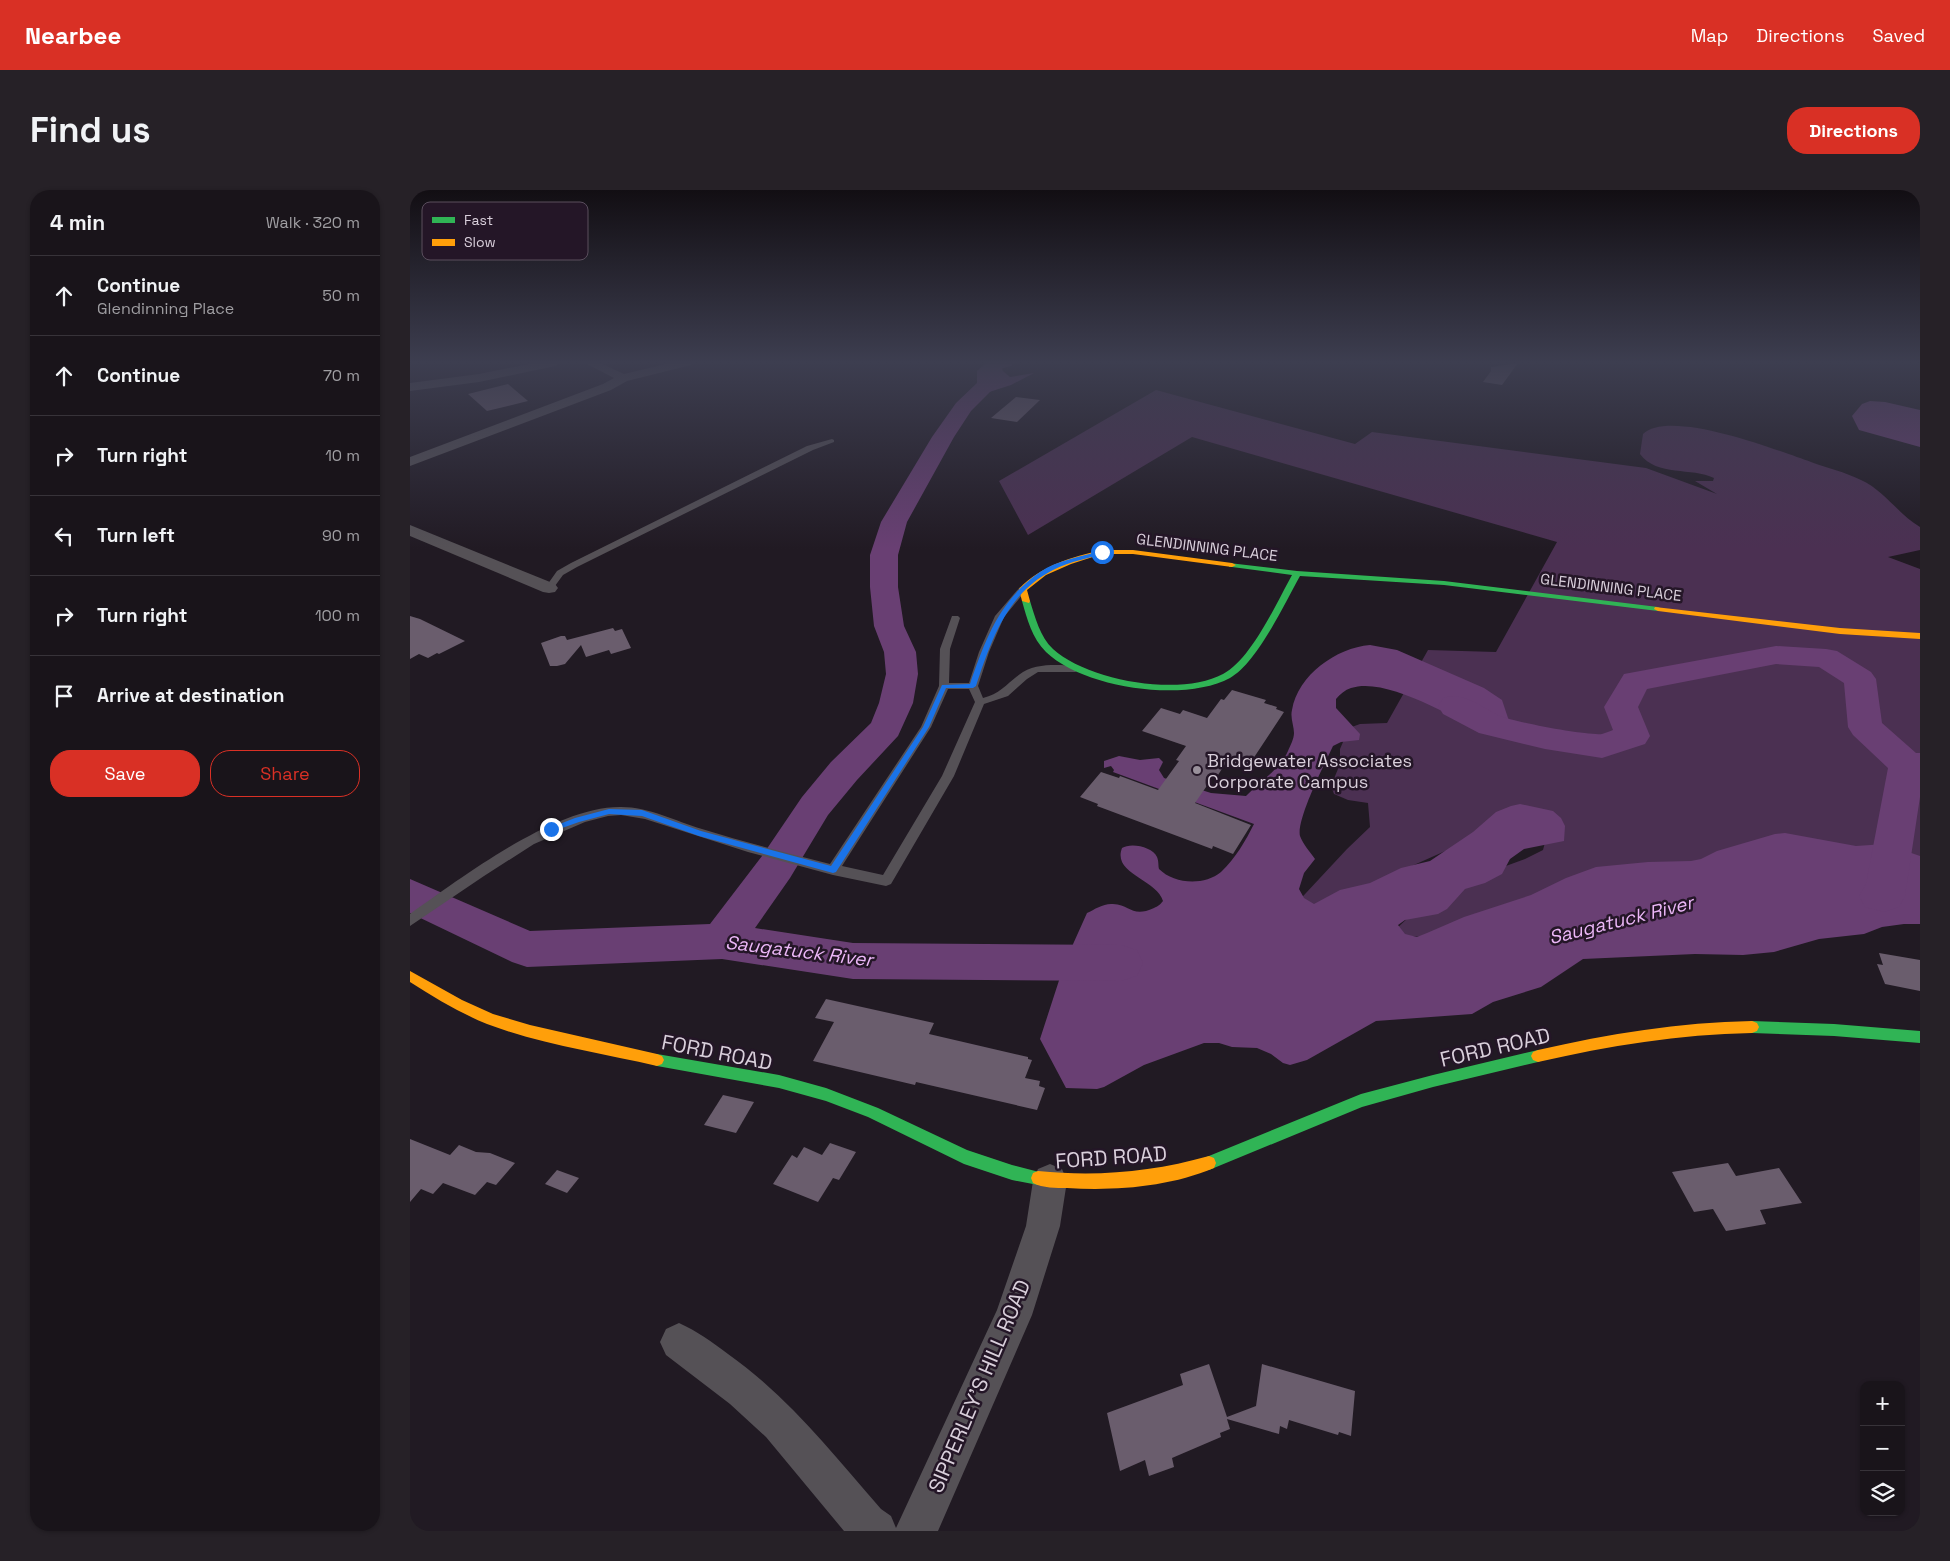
<!DOCTYPE html>
<html lang="en">
<head>
<meta charset="utf-8">
<style>
  body { margin:0; font-family:"Space Grotesk",sans-serif; background:#262127; color:#f1f3f6 }
  .controls { position:absolute; right:15px; bottom:15px; display:grid; overflow:hidden; border-radius:10px; box-shadow:0 1px 4px #0004 }
  .controls button { width:45px; height:45px; display:grid; place-items:center; padding:0; border:0; border-bottom:1px solid #373339; background:#19141a; color:#f1f3f6; font:25px sans-serif }
  .stop { position:absolute; width:15px; height:15px; margin:-11px; border:4px solid #1a73e8; border-radius:50%; background:#fff }
  .stop.end { background:#1a73e8; border-color:#fff; box-shadow:0 1px 5px #0008 }
  .list { margin:0; padding:0; list-style:none }
  h2 { display:flex; justify-content:space-between; align-items:center; height:65px; margin:0; padding:0 20px; font-size:21px }
  h2 small { font-size:16px; font-weight:400; color:#9f9ea2 }
  .list li { display:grid; grid-template-columns:32px 1fr auto; gap:15px; align-items:center; box-sizing:border-box; height:80px; padding:0 20px; border-top:1px solid #373339 }
  .list b { display:block; font-size:19px; white-space:nowrap }
  .list p { margin:0; font-size:16px; white-space:nowrap; color:#9f9ea2 }
  .list em { font-size:16px; font-style:normal; color:#9f9ea2 }
  .actions { display:flex; gap:10px; padding:15px 20px }
  .actions a { flex:1; padding:11px 0; border:1px solid #d93025; border-radius:20px; text-align:center; font-size:18px; color:#d93025 }
  .actions .main { background:#d93025; color:#fff }
  .icon { flex:none; width:28px; height:28px; fill:none; stroke:currentColor; stroke-width:2; stroke-linecap:round; stroke-linejoin:round }
  .map { position:relative; flex:none; width:1510px; height:1341px; overflow:hidden; border-radius:20px }
  header { display:flex; align-items:center; gap:30px; box-sizing:border-box; height:70px; padding:0 25px; background:#d93025; color:#fff }
  header strong { font-size:24px }
  nav { display:flex; gap:28px; margin-inline-start:auto; font-size:18px }
  .intro { display:flex; align-items:center; justify-content:space-between; box-sizing:border-box; height:120px; padding:0 30px }
  h1 { margin:0; font-size:35px }
  .button { padding:12px 22px; border-radius:20px; background:#d93025; color:#fff; font-size:18px; font-weight:700 }
  main { display:flex; gap:30px; padding:0 30px }
  aside { flex:1; background:#19141a; border-radius:20px; box-shadow:0 1px 4px #0004 }
  .map>svg:first-child { display:block }
</style>
</head>
<body>
<header>
<strong>Nearbee</strong>
<nav><a>Map</a><a>Directions</a><a>Saved</a></nav>
</header>
<div class="intro"><h1>Find us</h1><a class="button">Directions</a></div>
<main>
<aside>
<h2>4 min<small>Walk · 320 m</small></h2>
<ul class="list">
<li><svg class="icon" aria-label="ahead" viewBox="0 0 24 24"><path d="M12 20V5M6 11l6-6 6 6"/></svg><div><b>Continue</b><p>Glendinning Place</p></div><em>50 m</em></li>
<li><svg class="icon" aria-label="ahead" viewBox="0 0 24 24"><path d="M12 20V5M6 11l6-6 6 6"/></svg><div><b>Continue</b></div><em>70 m</em></li>
<li><svg class="icon" aria-label="right" viewBox="0 0 24 24"><path d="M7 20v-9h11M14 6l5 5-5 5"/></svg><div><b>Turn right</b></div><em>10 m</em></li>
<li><svg class="icon" aria-label="left" viewBox="0 0 24 24"><path d="M17 20v-9H6M10 6l-5 5 5 5"/></svg><div><b>Turn left</b></div><em>90 m</em></li>
<li><svg class="icon" aria-label="right" viewBox="0 0 24 24"><path d="M7 20v-9h11M14 6l5 5-5 5"/></svg><div><b>Turn right</b></div><em>100 m</em></li>
<li><svg class="icon" aria-label="arrive" viewBox="0 0 24 24"><path d="M6 21V4h12l-3 4 3 4H6"/></svg><div><b>Arrive at destination</b></div></li>
</ul>
<div class="actions"><a class="main">Save</a><a>Share</a></div>
</aside>
<div class="map">
<svg width="1510" height="1341" viewBox="0 0 1510 1341">
  <rect width="100%" height="100%" fill="#211a23"/>
  <!-- green -->
  <path fill="#4b3052" d="M746 200 945 254 962 242 1236 278 1307 304 1285 291H1303L1304 288C1282 277 1247 287 1230 264L1233 244C1260 218 1369 261 1401 272 1417 278 1435 282 1451 290 1475 301 1488 324 1510 337V360L1478 367 1510 379V689L1031 749 981 744 1003 723 1074 684 1115 669 1133 660 1139 637 1078 642 914 715 882 718 937 659 960 637 958 613 938 610 924 604 921 596 930 574V559L939 538 950 534 977 533 1018 460 1086 462 1147 352 782 247 618 345 589 291Z"/>
  <!-- water -->
  <g fill="#693f73">
    <polygon points="584,172 607,172 592,178 593,181 600,187 624,183 601,195 573,204 563,202 571,195 572,179"/>
    <polygon points="1460,211 1475,212 1510,220 1510,257 1449,240 1442,226 1452,214"/>
    <path d="M960 455 987 460 1074 498 1092 510 1100 534 1093 540 1081 544C1045 530 978 486 941 498 935 500 930 504 926 509V518L950 544 949 550 931 552 923 556C915 573 886 630 890 646 893 654 900 662 905 669L894 683 889 699 894 708 904 714 930 700 960 693 991 678 1020 671 1063 642 1086 622 1101 616 1110 614 1143 621 1151 628 1155 636 1154 651 1114 659 1100 669 1092 684 1075 693 1055 699 1037 719 1028 724 995 730 988 735 995 744 1007 747 1017 743 1054 727 1121 705 1156 688 1186 677 1238 672 1281 671 1291 669 1307 661 1365 644 1375 643 1446 656 1475 654 1510 666V734H1494L1472 737 1454 744 1409 749 1364 762 1333 765 1285 764 1173 769 1131 797 1083 812 1062 824 966 831 897 870 880 875 873 873 861 864 847 858 822 857 809 853H794L734 875 694 897 687 899 656 898 630 849 655 772 677 723C685 719 694 713 703 714 721 715 722 728 744 718 748 716 750 715 753 711 747 689 702 684 712 658 721 652 743 657 747 667 749 672 748 675 749 679 764 694 794 696 811 682 825 669 836 650 844 634L703 582 704 580 701 576 694 578V571L709 566 730 570 749 568 753 572 749 580 754 588 801 603 836 606C850 592 870 579 878 561 880 556 884 549 884 543 884 536 880 527 882 520 888 485 926 458 960 455Z"/>
  </g>
  <g fill="none" stroke-linecap="round" stroke-linejoin="round">
    <!-- river -->
    <g fill="#693f73" fill-rule="evenodd">
      <polygon points="577,172 604,172 601,176 593,178 587,183 587,195 561,221 544,247 497,332 488,365 488,397 494,436 506,462 508,484 503,513 488,546 447,590 418,625 380,688 345,738 443,753 711,755 727,760 733,773 727,786 711,791 443,789 312,769 117,777 102,772 0,723 0,689 120,741 300,734 352,666 392,607 421,572 461,533 469,513 476,484 474,462 464,436 460,397 460,365 471,332 522,247 546,213 567,193 567,181"/>
      <path d="M1366 456 1416 459 1427 461 1461 482 1466 489 1472 533 1506 563H1510V607L1495 706 1489 717 1474 722 1455 717 1449 706 1456 694 1478 578 1443 545 1438 537 1434 493 1409 477 1366 474 1237 499 1228 517 1240 546 1235 554 1192 568 1135 559 1069 543 1033 524 1028 516 1033 508C1056 502 1070 517 1090 526 1104 532 1178 546 1192 544 1196 543 1200 541 1203 540L1194 517 1214 484Z"/>
    </g>
  </g>
  <!-- building -->
  <g fill="#6a5d6d">
    <polygon points="1108,173 1092,195 1073,192 1081,181 1081,177"/>
    <polygon points="98,194 118,211 77,221 58,204"/>
    <polygon points="606,207 630,210 607,232 581,228"/>
    <polygon points="0,426 10,429 55,451 29,464 27,463 18,468 9,464 0,469"/>
    <polygon points="203,438 205,441 212,439 221,458 201,464 199,460 176,467 171,455 155,474 147,476 140,476 131,453 151,446 155,446 157,450"/>
    <polygon points="822,500 856,510 854,513 867,517 866,519 874,522 837,578 817,571 808,585 805,584 785,613 841,635 823,664 803,656 802,659 687,616 688,614 670,607 691,582 709,588 710,586 748,600 769,571 766,570 776,556 732,541 751,518 770,524 773,520 797,528 811,509 814,510"/>
    <polygon points="1469,763 1510,770 1510,801 1475,794 1467,774 1473,775"/>
    <polygon points="416,809 524,833 519,844 618,867 618,869 622,870 615,888 630,891 629,896 635,898 627,920 506,892 505,895 403,871 424,832 405,828"/>
    <polygon points="313,905 344,912 326,943 294,935"/>
    <polygon points="0,949 40,965 49,955 66,962 80,963 105,973 86,995 77,992 65,1005 33,993 23,1004 11,999 0,1012"/>
    <polygon points="420,953 446,962 429,990 423,988 408,1012 363,994 382,965 387,968 394,957 412,965"/>
    <polygon points="1318,973 1326,986 1369,978 1392,1013 1350,1020 1356,1034 1316,1041 1303,1019 1284,1022 1262,982"/>
    <polygon points="147,980 169,988 157,1003 135,994"/>
    <polygon points="799,1174 817,1227 846,1216 852,1174 945,1201 941,1246 929,1242 928,1245 879,1230 877,1239 870,1236 869,1244 817,1229 820,1239 810,1243 811,1247 762,1268 764,1277 739,1286 735,1270 710,1281 697,1223 773,1195 770,1184"/>
  </g>
  <g fill="none" stroke-linecap="round" stroke-linejoin="round">
    <!-- lane -->
    <g fill="#555156" fill-rule="evenodd">
      <polygon points="422,249 424,250 424,252 403,260 167,377 153,385 142,400 139,401 135,398 147,381 161,373 397,256"/>
      <path d="M613 396 617 399 594 427 579 462 568 496 573 508C591 504 598 492 613 482 624 475 638 475 651 475 658 476 665 475 670 479L665 482H628L617 489 598 506 574 514 544 586 481 694 476 696 423 685 338 662 235 629 211 625 198 626 175 632 124 654 74 686 0 736V724C53 687 145 616 211 617 239 617 265 631 292 639 334 652 377 663 420 674L511 537 529 496 530 459 542 426H548L550 428 540 459 539 493H559L569 462 585 426 610 397ZM538 499H559L565 512 532 586 473 685 432 676 521 537Z"/>
    </g>
    <!-- street -->
    <g fill="#555156" fill-rule="evenodd">
      <polygon points="129,172 151,172 145,176 69,192 0,201 0,193 69,184"/>
      <polygon points="173,172 188,172 214,184 264,172 283,172 281,175 217,191 201,200 0,276 0,267 193,194 204,188"/>
      <polygon points="0,335 145,394 148,398 145,402 139,403 133,402 0,346"/>
      <path d="M640 974 652 979 657 991 650 1036 622 1125 528 1341H434L356 1247 320 1214 256 1165 250 1152 256 1139 269 1133C287 1141 302 1152 318 1164 381 1209 420 1261 471 1319L481 1326 486 1338 587 1120 616 1036 623 991 628 979Z"/>
    </g>
    <!-- fast -->
    <g fill="#30b455" fill-rule="evenodd">
      <path d="M819 373 887 381 1034 391 1248 417 1252 419 1248 421 1034 395 890 386C875 413 847 473 820 488 774 513 673 498 636 462 622 448 617 429 612 411L616 409 620 411C625 427 630 447 643 459 678 491 771 507 813 484 841 470 867 412 882 385L822 377H819Z"/>
      <polygon points="1342,831 1424,834 1510,841 1510,853 1424,846 1342,843 1337,841 1335,837 1337,833"/>
      <polygon points="1128,860 1133,862 1135,866 1133,870 1128,872 1023,897 952,917 799,980 794,978 792,973 794,968 951,904 1023,885"/>
      <polygon points="247,864 369,885 416,898 468,918 557,960 602,975 633,983 635,988 633,993 628,995 602,990 554,974 458,927 416,911 369,898 247,876 242,874 240,870 242,866"/>
    </g>
    <!-- slow -->
    <g fill="#ff9f0a" fill-rule="evenodd">
      <path d="M692 360H723L822 373 826 375 822 377 723 364H692L661 374 636 385 617 400 620 411 619 413 612 411 609 399C630 376 662 367 692 360Z"/>
      <polygon points="1245,417 1430,438 1510,443 1510,449 1430,444 1248,421 1244,419"/>
      <path d="M0 781 52 810 83 824 120 835 247 864 252 866 254 870 252 874 247 876C191 863 130 854 77 834 50 823 25 808 0 792Z"/>
      <path d="M1342 831 1347 833 1349 837 1347 841 1342 843C1269 844 1199 856 1128 872L1123 870 1121 866 1123 862 1128 860C1199 844 1269 832 1342 831Z"/>
      <path d="M799 966 804 968 806 973 804 978C759 997 705 1001 657 998 646 998 633 998 623 993L621 988 623 983 628 981C687 987 742 982 799 966Z"/>
    </g>
  </g>
  <!-- sky -->
  <linearGradient id="sky" x2="0" y2="1"><stop stop-color="#120e13"/><stop offset="0.48" stop-color="#3d3e50"/><stop offset="1" stop-color="#3d3e50" stop-opacity="0"/></linearGradient>
  <rect width="1510" height="359" fill="url(#sky)"/>
  <!-- route -->
  <path fill="#1a73e8" d="M692 361 694 364C674 369 653 373 636 384 595 408 580 454 566 496L563 498H536L519 537 426 682 423 683 289 646 232 626 199 624 169 632 141 642 137 639 165 628 199 619 232 620 291 641 421 676 513 537 532 495 560 494C575 450 590 409 630 382 648 370 672 366 692 361Z"/>
  <!-- markers -->
  <circle fill="#99909b" stroke="#241627" stroke-width="2" cx="787" cy="580" r="5"/>
  <g text-anchor="middle" dominant-baseline="central" stroke-width="5" stroke-linejoin="round" paint-order="stroke">
    <!-- far-street labels -->
    <g font-size="15" fill="#d9cfdb" stroke="#241627">
      <text transform="translate(797 357) rotate(7)">GLENDINNING PLACE</text>
      <text transform="translate(1201 397) rotate(7)">GLENDINNING PLACE</text>
    </g>
    <!-- poi labels -->
    <g font-size="18" fill="#d9cfdb" stroke="#241627" text-anchor="start">
      <text x="797" y="570">Bridgewater Associates<tspan x="797" dy="21">Corporate Campus</tspan></text>
    </g>
    <!-- water labels -->
    <g font-size="19" font-style="italic" fill="#ecb7f8" stroke="#241627">
      <text transform="translate(1211 730) rotate(-14)">Saugatuck River</text>
      <text transform="translate(389 761) rotate(7)">Saugatuck River</text>
    </g>
    <!-- near-street labels -->
    <g font-size="21" fill="#d9cfdb" stroke="#241627">
      <text transform="translate(1085 857) rotate(-13)">FORD ROAD</text>
      <text transform="translate(307 862) rotate(11)">FORD ROAD</text>
      <text transform="translate(701 967) rotate(-4)">FORD ROAD</text>
      <text transform="translate(569 1196) rotate(-67)">SIPPERLEY'S HILL ROAD</text>
    </g>
  </g>
  <!-- legend -->
  <rect x="12" y="12" width="166" height="58" rx="8" fill="#241627" stroke="#5a4e5d" stroke-width="1"/>
  <rect x="22" y="27" width="23" height="6" fill="#30b455"/>
  <rect x="22" y="49" width="23" height="7" fill="#ff9f0a"/>
  <g font-size="14" fill="#d9cfdb">
    <text x="54" y="35">Fast</text>
    <text x="54" y="57">Slow</text>
  </g>
</svg>
<div class="controls">
<button>+</button>
<button>−</button>
<button><svg class="icon" aria-label="layers" viewBox="0 0 24 24"><path d="M12 4l9 5-9 5-9-5zM3 14l9 5 9-5"/></svg></button>
</div>
<div class="stop" style="left:692px;top:362px"></div>
<div class="stop end" style="left:141px;top:639px"></div>
</div>
</main>
</body>
</html>
